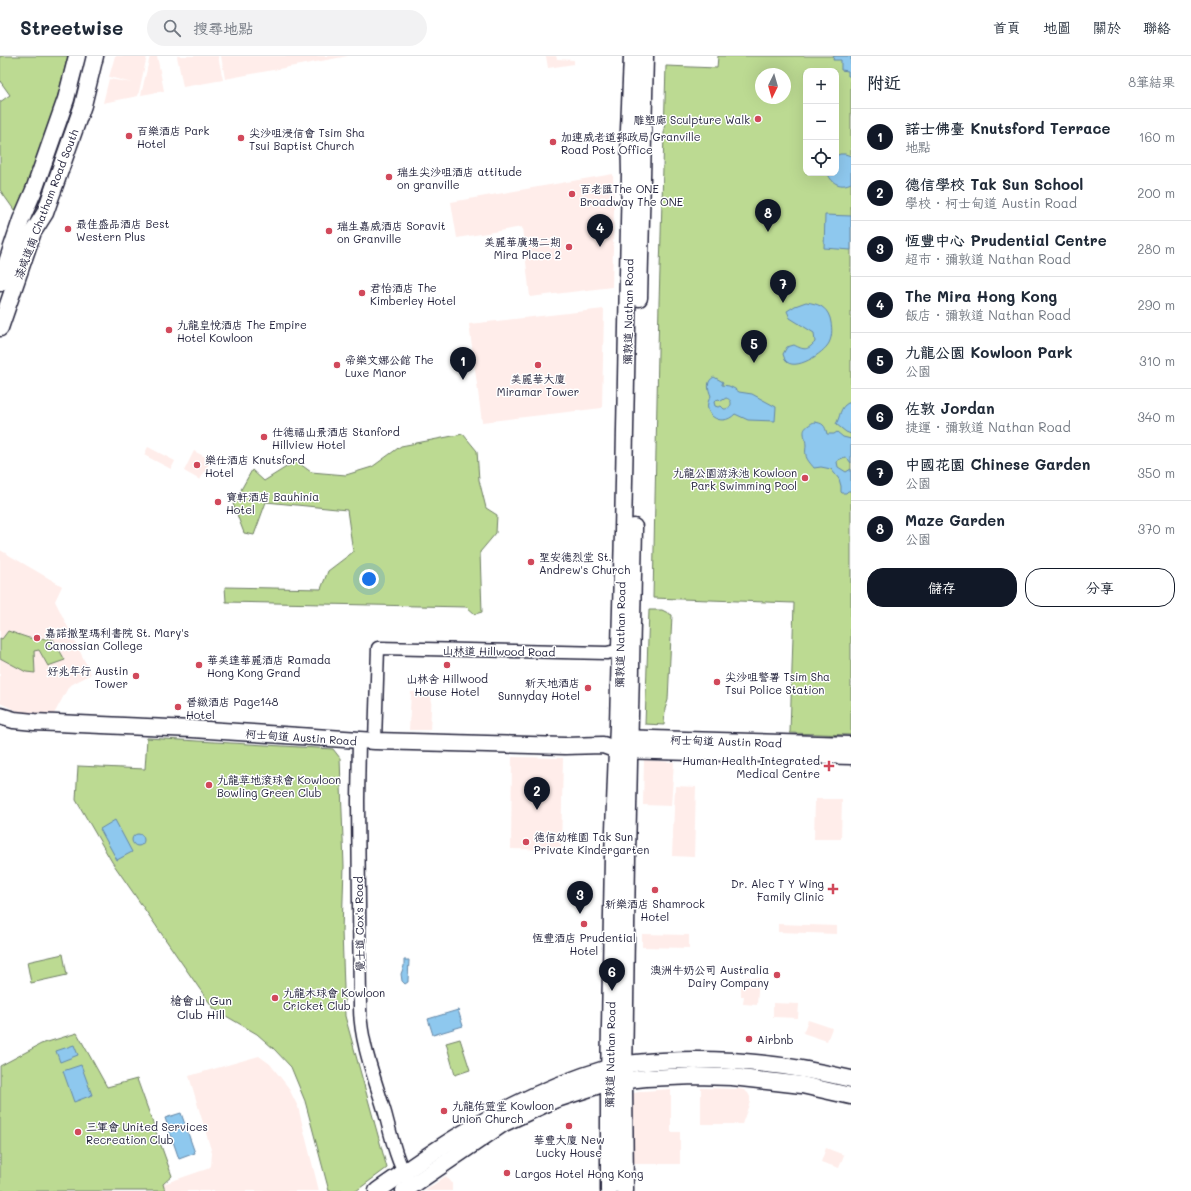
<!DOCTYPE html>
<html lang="zh-TW">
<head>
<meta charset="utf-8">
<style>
  body { margin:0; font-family:Mali,"LXGW WenKai TC",sans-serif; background:#f2f2f3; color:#1f2937 }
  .controls { position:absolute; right:12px; top:12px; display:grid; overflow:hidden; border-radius:8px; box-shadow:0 4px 16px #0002 }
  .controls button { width:36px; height:36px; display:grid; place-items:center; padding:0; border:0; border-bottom:1px solid #e0e1e3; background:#fff; color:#1f2937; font:20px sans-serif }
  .compass { position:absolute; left:755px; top:12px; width:36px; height:36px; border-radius:50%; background:#fff; box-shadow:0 4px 16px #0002; rotate:185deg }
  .you { position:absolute; left:369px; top:523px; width:14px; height:14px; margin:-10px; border:3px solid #fff; border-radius:50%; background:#1a73e8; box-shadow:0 0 0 6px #1a73e833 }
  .badge { display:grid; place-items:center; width:26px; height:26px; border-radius:50%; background:#111827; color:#fff; font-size:13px; font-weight:700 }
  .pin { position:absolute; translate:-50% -33px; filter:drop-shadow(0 1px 2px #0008) }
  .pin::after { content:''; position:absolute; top:21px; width:14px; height:12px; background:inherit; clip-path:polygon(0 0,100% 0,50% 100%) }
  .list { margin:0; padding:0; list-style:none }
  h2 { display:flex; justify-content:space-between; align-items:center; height:52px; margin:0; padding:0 16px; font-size:17px }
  h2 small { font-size:13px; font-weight:400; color:#747a83 }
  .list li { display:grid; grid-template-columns:26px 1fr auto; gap:12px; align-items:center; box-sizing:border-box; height:56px; padding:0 16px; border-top:1px solid #e0e1e3 }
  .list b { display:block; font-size:15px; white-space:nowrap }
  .list p { margin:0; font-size:13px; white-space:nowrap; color:#747a83 }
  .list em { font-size:13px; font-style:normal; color:#747a83 }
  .actions { display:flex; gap:8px; padding:12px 16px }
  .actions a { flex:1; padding:9px 0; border:1px solid #111827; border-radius:16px; text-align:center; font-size:14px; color:#111827 }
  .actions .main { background:#111827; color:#fff }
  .icon { flex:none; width:22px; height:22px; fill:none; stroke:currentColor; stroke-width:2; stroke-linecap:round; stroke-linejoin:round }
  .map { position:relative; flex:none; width:851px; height:1135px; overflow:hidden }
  header { display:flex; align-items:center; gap:24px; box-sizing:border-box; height:56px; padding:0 20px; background:#fff; border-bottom:1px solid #e0e1e3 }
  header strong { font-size:19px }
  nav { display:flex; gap:22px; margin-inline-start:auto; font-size:14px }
  .search { width:280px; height:36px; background:#f2f2f3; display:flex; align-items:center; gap:10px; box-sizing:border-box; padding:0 14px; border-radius:22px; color:#747a83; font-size:15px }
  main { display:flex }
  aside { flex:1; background:#fff }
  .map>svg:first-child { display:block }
</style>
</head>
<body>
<header>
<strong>Streetwise</strong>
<div class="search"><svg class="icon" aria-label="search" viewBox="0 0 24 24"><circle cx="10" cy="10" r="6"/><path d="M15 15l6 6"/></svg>搜尋地點</div>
<nav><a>首頁</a><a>地圖</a><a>關於</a><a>聯絡</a></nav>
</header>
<main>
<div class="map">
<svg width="851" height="1135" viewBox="0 0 851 1135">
  <rect width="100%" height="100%" fill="#fff"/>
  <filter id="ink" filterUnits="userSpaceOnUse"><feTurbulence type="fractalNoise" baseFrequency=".025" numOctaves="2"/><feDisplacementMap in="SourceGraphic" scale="8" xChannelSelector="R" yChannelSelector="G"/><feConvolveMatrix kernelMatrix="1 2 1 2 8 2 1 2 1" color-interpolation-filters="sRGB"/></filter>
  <g filter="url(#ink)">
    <!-- built -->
    <g fill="#ffedea">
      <polygon points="115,0 147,0 138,40 103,47 109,23 132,27 109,21"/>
      <polygon points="150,0 157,0 164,35 141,39"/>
      <polygon points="177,0 218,0 223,24 183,31"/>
      <polygon points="221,0 348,0 225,23"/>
      <polygon points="546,0 556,0 557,3 574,4 574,8 548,12"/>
      <polygon points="613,118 614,154 612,231 530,241 522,171 457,182 451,146"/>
      <polygon points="604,253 602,352 482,366 469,268"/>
      <polygon points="148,391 175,405 171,413 144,399"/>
      <polygon points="194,395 211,404 200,424 184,415"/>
      <polygon points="0,494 62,530 55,545 91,618 69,630 54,658 24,658 0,647"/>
      <polygon points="411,636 432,636 430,674 409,674"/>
      <polygon points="512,701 563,702 561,794 511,793"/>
      <polygon points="644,704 674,706 671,750 643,749"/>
      <polygon points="675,730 696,731 694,801 672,800"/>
      <polygon points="815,743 842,743 841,783 814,783"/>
      <polygon points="778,868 837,870 837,878 778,876"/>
      <polygon points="642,878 689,879 689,892 642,891"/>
      <polygon points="745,921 759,922 757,949 743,948 744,940 741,940 741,929 744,929"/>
      <polygon points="773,947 799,948 798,962 773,961"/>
      <polygon points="808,964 832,972 827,985 803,977"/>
      <polygon points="259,1000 270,1008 288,1031 298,1051 319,1135 165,1135 163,1128 207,1113 211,1110 212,1097 189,1020"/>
      <polygon points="701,1032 739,1033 744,1034 748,1037 750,1041 750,1046 742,1068 701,1068"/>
      <polygon points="671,1033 671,1076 680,1076 680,1108 630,1108 630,1038 644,1035"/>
      <polygon points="826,1092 844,1099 839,1112 821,1106"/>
      <polygon points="446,1120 452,1127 452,1135 425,1135"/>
    </g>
    <!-- green -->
    <g fill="#bcda92" stroke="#6f7e66" fill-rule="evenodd">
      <polygon points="0,0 68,0 51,66 17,158 0,134 0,46 10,39 0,25"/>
      <path d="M718 0H851V679L790 677 794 547 653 542 659 247 666 10 717 12ZM806 15H836V117H806ZM761 18H785V42H761Z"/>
      <polygon points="463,378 477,395 479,424 486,452 497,459 496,477 480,496 482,556 475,558 467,551 226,546 225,531 321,533 328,515 353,496 347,454 266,446 254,479 244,477 233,448 252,414 264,425 296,405 311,416 346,419 372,411 401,390"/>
      <polygon points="649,554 662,554 672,559 668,644 665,653 664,669 645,668"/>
      <polygon points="8,575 29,582 53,583 65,604 48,610 39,594 34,595 35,617 26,616 0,602 0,582 2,583"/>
      <polygon points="147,682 333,693 340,702 344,810 342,875 345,960 387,1112 356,1135 329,1135 305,1045 291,1011 274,993 257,978 214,953 199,932 112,806 76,744 78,710 145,713"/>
      <polygon points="63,898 67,919 31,927 27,906"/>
      <polygon points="77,977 107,1031 137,1023 172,1120 163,1128 165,1135 0,1135 0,1010 41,988"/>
      <polygon points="460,983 470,1014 455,1019 446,987"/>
    </g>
    <!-- water -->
    <g fill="#8ec8ee" stroke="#6386a6" fill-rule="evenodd">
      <polygon points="834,0 851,0 851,20 848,20 848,15 841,14 841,4 833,4"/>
      <path d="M840 98H845L851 100V127C841 132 832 128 828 118L836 117V100Z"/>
      <polygon points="825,159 851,160 851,194 824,192"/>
      <path d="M806 246C818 248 826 250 830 262 832 270 833 279 829 287 824 297 794 317 785 304 784 302 784 300 783 298L787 291 794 289C804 294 807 295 815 286L814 277 790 262 787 255 795 250Z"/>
      <path d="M714 321 723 326 722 328V329L729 330 735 333 739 336 752 338 776 351 775 365 748 364 735 358C721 373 699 357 711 340 708 333 706 325 714 321ZM726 342C734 344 732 353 724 353L721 350 718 351 715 350 714 346 716 344 719 343 721 345Z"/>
      <path d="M848 347H851V378L846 376 836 368C841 360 839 352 848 347Z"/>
      <path d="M814 366C823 367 825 369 827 378H834L837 376 843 381 851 383V407L848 403 845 401 838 404 837 406 838 411 846 416 851 413V435H848L846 437H842L841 436V430L839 423 831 413 821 411 814 412C811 408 806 403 806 399 805 396 806 392 806 389 805 376 799 374 814 366Z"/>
      <polygon points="115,764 132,796 117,804 100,773"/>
      <circle cx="138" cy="784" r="6"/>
      <polygon points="404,904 409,904 408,924 408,926 405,928 402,925 401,918 404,910"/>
      <polygon points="458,954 463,970 433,979 428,963"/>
      <polygon points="74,989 78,999 60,1006 56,995"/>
      <polygon points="81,1009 92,1039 74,1046 63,1015"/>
      <polygon points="181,1057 195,1097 179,1103 165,1062"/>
    </g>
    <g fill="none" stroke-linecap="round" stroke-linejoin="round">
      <defs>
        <g id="minor">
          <path d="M359 684 358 745 360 951C360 986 375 1023 385 1057 391 1079 396 1104 408 1124"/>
          <polyline points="375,685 378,592 607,597 620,594"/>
        </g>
        <g id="major">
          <polyline points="0,227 21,164 34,134 66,43 77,0"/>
          <polyline points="639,242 645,0"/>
          <polyline points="0,272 33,176 45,157 83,49 95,0"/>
          <polyline points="0,660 14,664 34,666 192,673 375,685 565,690 603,689 617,694 851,700"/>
          <polyline points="619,682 851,689"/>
          <path d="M377 1135C405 1116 433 1095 462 1078 508 1050 557 1027 608 1012 625 1007 644 1006 662 1005 726 1001 788 1008 851 1023"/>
          <polyline points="404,1135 504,1067 554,1044 609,1026 646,1022 695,1020 732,1021 802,1029 851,1040"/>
          <polyline points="609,1135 609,1026 613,801 618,668 623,476 630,117 629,74 632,0"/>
          <polyline points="625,1135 624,1024 627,799 634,471"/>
        </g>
      </defs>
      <!-- minor casing -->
      <use href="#minor" stroke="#22223b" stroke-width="15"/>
      <!-- major casing -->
      <use href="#major" stroke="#22223b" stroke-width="19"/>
      <!-- minor -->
      <use href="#minor" stroke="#fff" stroke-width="12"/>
      <!-- major -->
      <use href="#major" stroke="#fff" stroke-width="16"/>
    </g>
  </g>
  <!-- markers -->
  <g fill="#d1495b" stroke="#fff" stroke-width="1.5">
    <circle cx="758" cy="63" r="4"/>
    <circle cx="129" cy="80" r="4"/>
    <circle cx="241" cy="82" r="4"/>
    <circle cx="553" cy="86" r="4"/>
    <circle cx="389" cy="121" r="4"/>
    <circle cx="572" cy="138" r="4"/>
    <circle cx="68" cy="173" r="4"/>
    <circle cx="329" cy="175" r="4"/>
    <circle cx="569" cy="191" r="4"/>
    <circle cx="362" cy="237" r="4"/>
    <circle cx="169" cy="274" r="4"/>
    <circle cx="337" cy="309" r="4"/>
    <circle cx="538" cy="309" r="4"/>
    <circle cx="264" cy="381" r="4"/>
    <circle cx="197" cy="409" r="4"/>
    <circle cx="805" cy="422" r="4"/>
    <circle cx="218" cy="446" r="4"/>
    <circle cx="531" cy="506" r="4"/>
    <circle cx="37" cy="582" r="4"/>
    <circle cx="199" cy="609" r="4"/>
    <circle cx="447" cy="609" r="4"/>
    <circle cx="136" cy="620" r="4"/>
    <circle cx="717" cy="626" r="4"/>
    <circle cx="588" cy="632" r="4"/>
    <circle cx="178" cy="651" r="4"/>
    <path d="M827 704h4v4h4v4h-4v4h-4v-4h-4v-4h4z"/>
    <circle cx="209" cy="729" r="4"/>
    <circle cx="526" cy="786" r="4"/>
    <path d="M831 827h4v4h4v4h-4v4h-4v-4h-4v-4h4z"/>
    <circle cx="655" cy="834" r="4"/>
    <circle cx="584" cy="868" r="4"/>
    <circle cx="777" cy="919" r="4"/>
    <circle cx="275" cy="942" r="4"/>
    <circle cx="749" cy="983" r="4"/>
    <circle cx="444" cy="1055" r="4"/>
    <circle cx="569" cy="1070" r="4"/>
    <circle cx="78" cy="1076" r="4"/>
    <circle cx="507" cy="1117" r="4"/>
  </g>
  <g text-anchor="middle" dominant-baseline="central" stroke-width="3" stroke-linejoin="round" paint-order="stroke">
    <!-- poi labels -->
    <g font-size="11" fill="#22223b" stroke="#fff" text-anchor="start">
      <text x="750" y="63" text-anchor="end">雕塑廊 Sculpture Walk</text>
      <text x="137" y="74">百樂酒店 Park<tspan x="137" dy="13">Hotel</tspan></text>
      <text x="249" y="76">尖沙咀浸信會 Tsim Sha<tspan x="249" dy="13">Tsui Baptist Church</tspan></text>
      <text x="561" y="80">加連威老道郵政局 Granville<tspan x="561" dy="13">Road Post Office</tspan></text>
      <text x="397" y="115">瑞生尖沙咀酒店 attitude<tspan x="397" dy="13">on granville</tspan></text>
      <text x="580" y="132">百老匯The ONE<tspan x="580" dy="13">Broadway The ONE</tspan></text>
      <text x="76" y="167">最佳盛品酒店 Best<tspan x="76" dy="13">Western Plus</tspan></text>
      <text x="337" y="169">瑞生嘉威酒店 Soravit<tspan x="337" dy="13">on Granville</tspan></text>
      <text x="561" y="185" text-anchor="end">美麗華廣場二期<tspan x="561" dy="13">Mira Place 2</tspan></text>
      <text x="370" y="231">君怡酒店 The<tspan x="370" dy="13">Kimberley Hotel</tspan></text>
      <text x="177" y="268">九龍皇悅酒店 The Empire<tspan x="177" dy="13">Hotel Kowloon</tspan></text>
      <text x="345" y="303">帝樂文娜公館 The<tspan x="345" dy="13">Luxe Manor</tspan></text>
      <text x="538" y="322" text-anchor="middle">美麗華大廈<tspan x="538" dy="13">Miramar Tower</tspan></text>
      <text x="272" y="375">仕德福山景酒店 Stanford<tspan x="272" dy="13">Hillview Hotel</tspan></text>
      <text x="205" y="403">樂仕酒店 Knutsford<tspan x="205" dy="13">Hotel</tspan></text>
      <text x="797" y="416" text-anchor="end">九龍公園游泳池 Kowloon<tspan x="797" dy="13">Park Swimming Pool</tspan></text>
      <text x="226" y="440">寶軒酒店 Bauhinia<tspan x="226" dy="13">Hotel</tspan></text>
      <text x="539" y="500">聖安德烈堂 St.<tspan x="539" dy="13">Andrew's Church</tspan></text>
      <text x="45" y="576">嘉諾撒聖瑪利書院 St. Mary's<tspan x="45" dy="13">Canossian College</tspan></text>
      <text x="207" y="603">華美達華麗酒店 Ramada<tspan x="207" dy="13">Hong Kong Grand</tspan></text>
      <text x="128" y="614" text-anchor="end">好兆年行 Austin<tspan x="128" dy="13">Tower</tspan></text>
      <text x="725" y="620">尖沙咀警署 Tsim Sha<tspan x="725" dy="13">Tsui Police Station</tspan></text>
      <text x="447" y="622" text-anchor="middle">山林舍 Hillwood<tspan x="447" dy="13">House Hotel</tspan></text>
      <text x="580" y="626" text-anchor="end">新天地酒店<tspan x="580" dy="13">Sunnyday Hotel</tspan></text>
      <text x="186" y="645">晉緻酒店 Page148<tspan x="186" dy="13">Hotel</tspan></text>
      <text x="820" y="704" text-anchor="end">Human Health Integrated<tspan x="820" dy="13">Medical Centre</tspan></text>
      <text x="217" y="723">九龍草地滾球會 Kowloon<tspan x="217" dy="13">Bowling Green Club</tspan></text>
      <text x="534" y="780">德信幼稚園 Tak Sun<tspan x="534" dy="13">Private Kindergarten</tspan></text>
      <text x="824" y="827" text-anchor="end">Dr. Alec T Y Wing<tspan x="824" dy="13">Family Clinic</tspan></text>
      <text x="655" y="847" text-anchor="middle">新樂酒店 Shamrock<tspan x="655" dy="13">Hotel</tspan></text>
      <text x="584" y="881" text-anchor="middle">恆豐酒店 Prudential<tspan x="584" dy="13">Hotel</tspan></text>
      <text x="769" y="913" text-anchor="end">澳洲牛奶公司 Australia<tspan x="769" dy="13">Dairy Company</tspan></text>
      <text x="283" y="936">九龍木球會 Kowloon<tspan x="283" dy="13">Cricket Club</tspan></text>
      <text x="757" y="983">Airbnb</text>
      <text x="452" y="1049">九龍佑靈堂 Kowloon<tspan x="452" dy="13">Union Church</tspan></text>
      <text x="86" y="1070">三軍會 United Services<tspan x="86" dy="13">Recreation Club</tspan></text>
      <text x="569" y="1083" text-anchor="middle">華豐大廈 New<tspan x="569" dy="13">Lucky House</tspan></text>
      <text x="515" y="1117">Largos Hotel Hong Kong</text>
    </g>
    <!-- street labels -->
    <g font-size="11" fill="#22223b" stroke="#fff">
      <text transform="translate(46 148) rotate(-69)">漆咸道南 Chatham Road South</text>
      <text transform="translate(628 256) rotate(-89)">彌敦道 Nathan Road</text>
      <text transform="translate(620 579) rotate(-89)">彌敦道 Nathan Road</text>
      <text transform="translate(499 595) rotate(1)">山林道 Hillwood Road</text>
      <text transform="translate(301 681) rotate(4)">柯士甸道 Austin Road</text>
      <text transform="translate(726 685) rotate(2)">柯士甸道 Austin Road</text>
      <text transform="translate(359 868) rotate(-91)">覺士道 Cox's Road</text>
      <text transform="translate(610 999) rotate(-89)">彌敦道 Nathan Road</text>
    </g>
    <!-- neighbourhood labels -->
    <g font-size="12" fill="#22223b" stroke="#fff">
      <text x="201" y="944">槍會山 Gun<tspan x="201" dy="14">Club Hill</tspan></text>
    </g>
  </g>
</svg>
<div class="controls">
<button>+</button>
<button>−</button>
<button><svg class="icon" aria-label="locate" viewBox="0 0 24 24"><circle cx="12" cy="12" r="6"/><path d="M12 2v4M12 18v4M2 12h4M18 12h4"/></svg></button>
</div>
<svg class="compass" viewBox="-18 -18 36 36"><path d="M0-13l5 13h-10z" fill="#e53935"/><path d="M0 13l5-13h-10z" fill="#747a83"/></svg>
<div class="you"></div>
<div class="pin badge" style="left:463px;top:324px">1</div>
<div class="pin badge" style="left:537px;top:754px">2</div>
<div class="pin badge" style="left:580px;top:858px">3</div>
<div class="pin badge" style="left:600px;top:191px">4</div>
<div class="pin badge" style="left:754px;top:307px">5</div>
<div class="pin badge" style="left:612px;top:935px">6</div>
<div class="pin badge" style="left:783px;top:247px">7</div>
<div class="pin badge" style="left:768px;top:176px">8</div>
</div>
<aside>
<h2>附近<small>8筆結果</small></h2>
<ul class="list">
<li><span class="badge">1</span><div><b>諾士佛臺 Knutsford Terrace</b><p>地點</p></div><em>160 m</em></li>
<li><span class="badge">2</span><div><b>德信學校 Tak Sun School</b><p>學校 · 柯士甸道 Austin Road</p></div><em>200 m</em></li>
<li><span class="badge">3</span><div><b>恆豐中心 Prudential Centre</b><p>超市 · 彌敦道 Nathan Road</p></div><em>280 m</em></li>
<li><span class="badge">4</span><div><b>The Mira Hong Kong</b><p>飯店 · 彌敦道 Nathan Road</p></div><em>290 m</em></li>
<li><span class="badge">5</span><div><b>九龍公園 Kowloon Park</b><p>公園</p></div><em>310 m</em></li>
<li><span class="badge">6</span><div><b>佐敦 Jordan</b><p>捷運 · 彌敦道 Nathan Road</p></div><em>340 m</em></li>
<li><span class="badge">7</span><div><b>中國花園 Chinese Garden</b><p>公園</p></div><em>350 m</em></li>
<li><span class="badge">8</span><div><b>Maze Garden</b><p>公園</p></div><em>370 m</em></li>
</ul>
<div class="actions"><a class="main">儲存</a><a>分享</a></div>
</aside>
</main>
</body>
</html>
